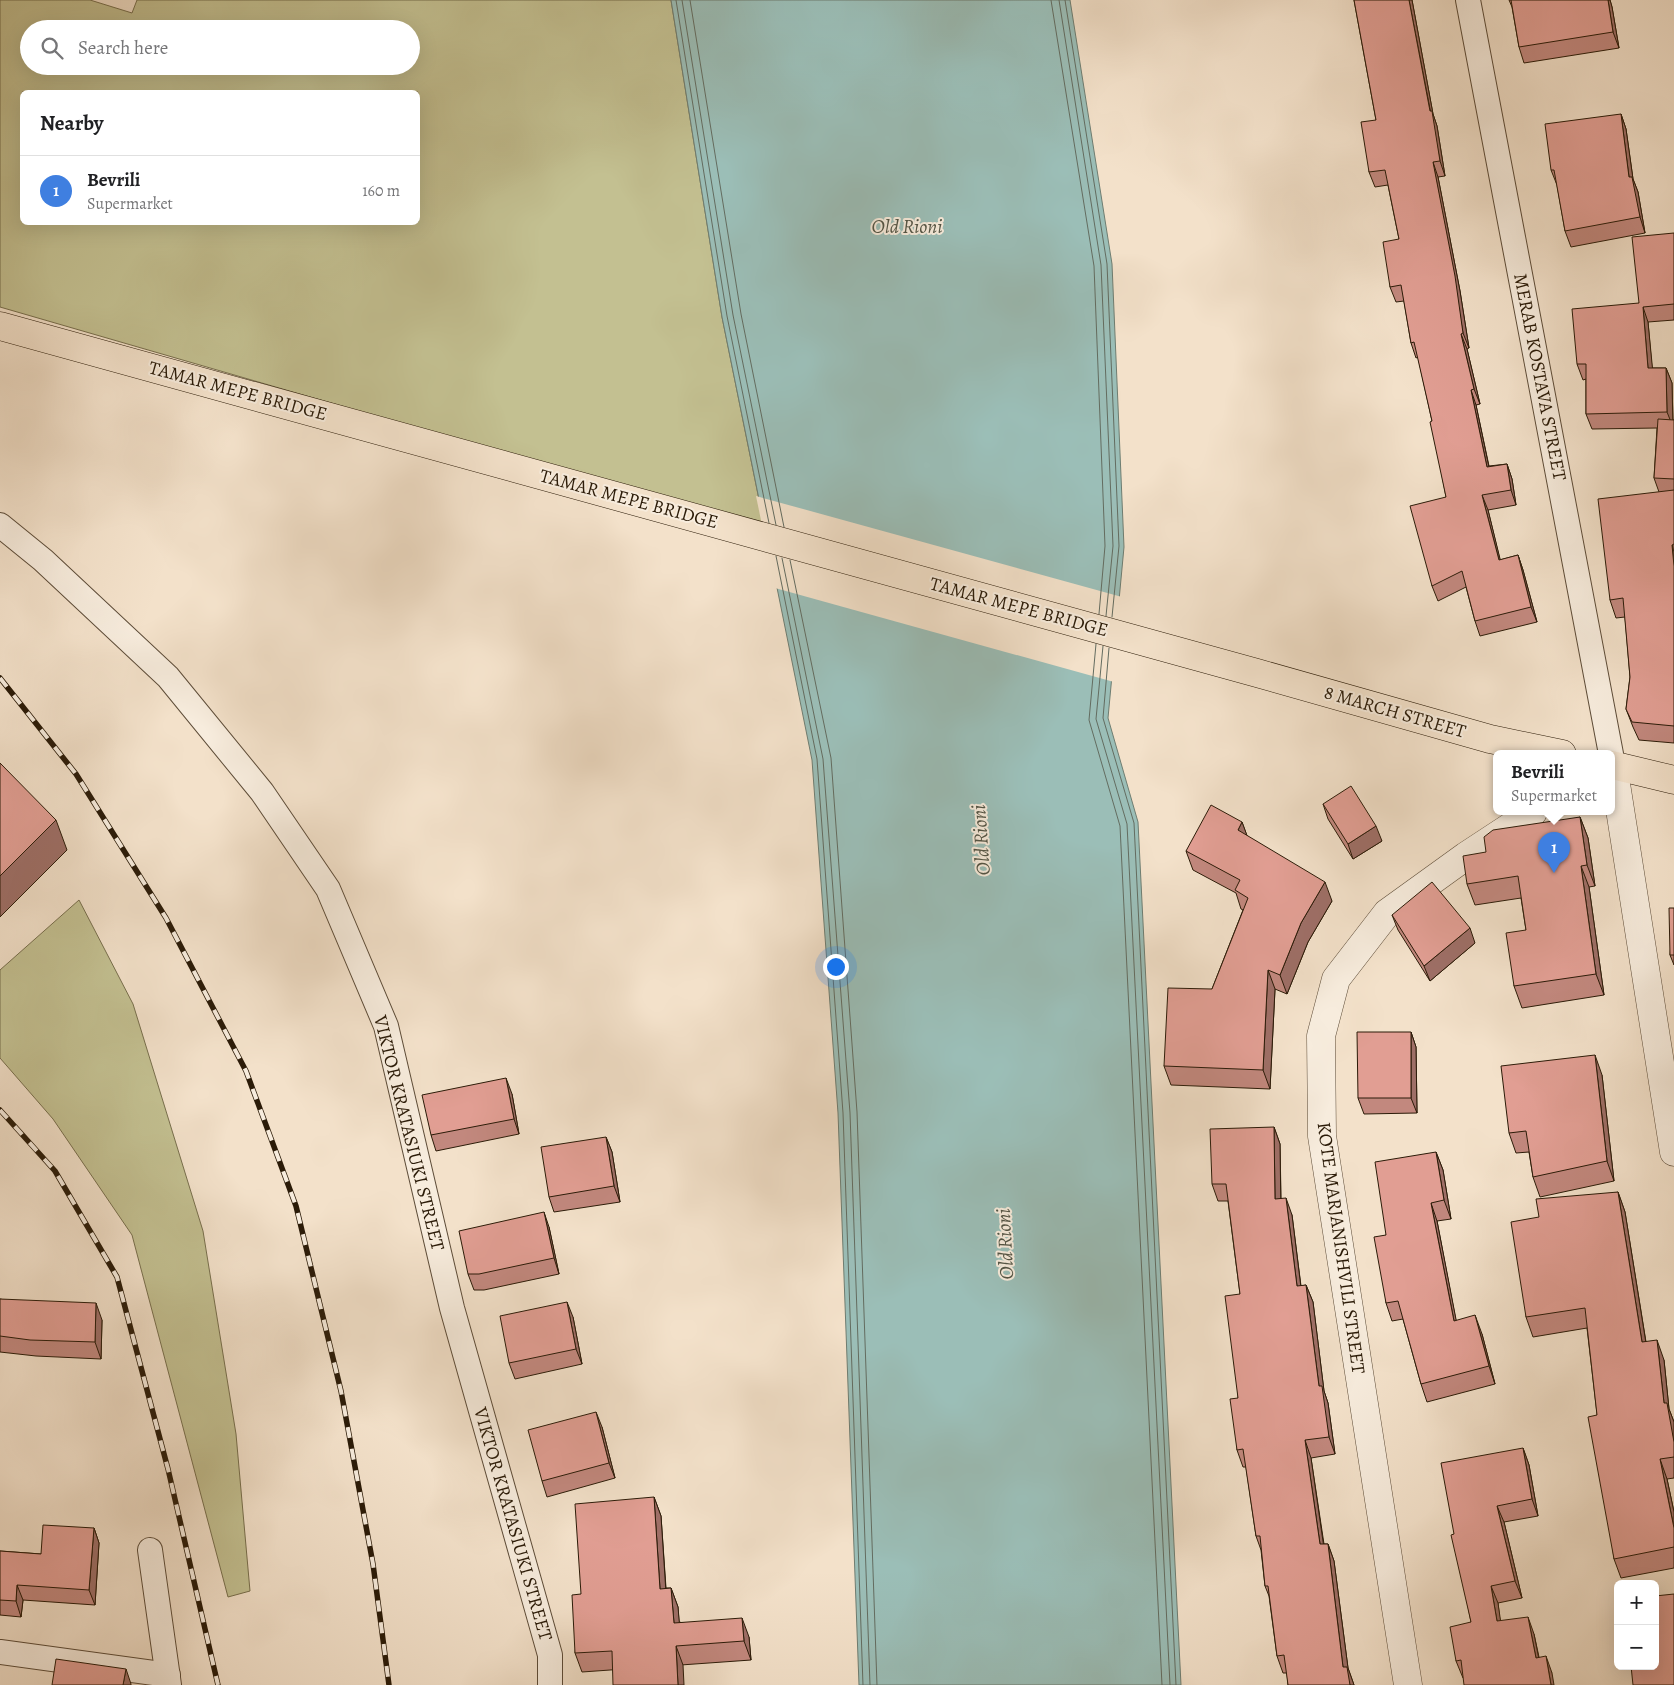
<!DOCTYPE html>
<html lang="en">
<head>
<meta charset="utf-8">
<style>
  body { margin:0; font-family:Alegreya,serif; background:#f2f2f2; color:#202124 }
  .controls { position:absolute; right:15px; bottom:15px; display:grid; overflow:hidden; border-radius:8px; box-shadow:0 5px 20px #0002 }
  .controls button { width:45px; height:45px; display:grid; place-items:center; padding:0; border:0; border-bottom:1px solid #e0e0e0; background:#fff; color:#202124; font:25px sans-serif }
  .you { position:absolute; left:835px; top:966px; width:18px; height:18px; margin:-12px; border:4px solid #fff; border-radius:50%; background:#1a73e8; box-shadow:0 0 0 8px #1a73e833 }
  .badge { display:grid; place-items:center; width:32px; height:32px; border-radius:50%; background:#8f2418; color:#fff; font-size:16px; font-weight:700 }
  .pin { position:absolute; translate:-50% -41px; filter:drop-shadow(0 1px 2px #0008) }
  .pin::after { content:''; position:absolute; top:26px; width:18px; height:15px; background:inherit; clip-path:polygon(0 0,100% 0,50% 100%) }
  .popup { position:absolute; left:1493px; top:750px; width:122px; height:65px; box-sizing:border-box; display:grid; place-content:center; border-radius:8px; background:#fff; filter:drop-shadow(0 1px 4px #0005); font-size:16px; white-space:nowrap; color:#757577 }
  .popup b { font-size:19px; color:#202124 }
  .popup::after { content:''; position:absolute; left:50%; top:100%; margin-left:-10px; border:10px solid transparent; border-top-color:#fff }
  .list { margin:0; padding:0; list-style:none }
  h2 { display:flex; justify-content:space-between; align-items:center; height:65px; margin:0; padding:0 20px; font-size:21px }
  h2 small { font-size:16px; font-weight:400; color:#757577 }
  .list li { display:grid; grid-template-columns:32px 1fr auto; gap:15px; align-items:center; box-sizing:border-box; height:70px; padding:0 20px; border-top:1px solid #e0e0e0 }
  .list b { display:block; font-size:19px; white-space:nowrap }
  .list p { margin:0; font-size:16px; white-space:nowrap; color:#757577 }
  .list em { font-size:16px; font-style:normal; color:#757577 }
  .icon { flex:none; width:28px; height:28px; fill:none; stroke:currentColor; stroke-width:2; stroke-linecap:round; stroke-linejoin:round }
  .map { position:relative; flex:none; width:1674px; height:1685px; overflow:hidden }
  .search { position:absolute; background:#fff; box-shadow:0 5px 20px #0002; left:20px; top:20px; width:400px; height:55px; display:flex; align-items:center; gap:12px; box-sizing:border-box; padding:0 18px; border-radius:28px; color:#757577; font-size:19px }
  .panel { position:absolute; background:#fff; box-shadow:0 5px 20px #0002; left:20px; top:90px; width:400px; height:135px; border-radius:8px }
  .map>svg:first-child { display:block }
</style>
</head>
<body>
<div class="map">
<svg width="1674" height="1685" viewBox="0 0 1674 1685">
  <rect width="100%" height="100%" fill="#f3e1ca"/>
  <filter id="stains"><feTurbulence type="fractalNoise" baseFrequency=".004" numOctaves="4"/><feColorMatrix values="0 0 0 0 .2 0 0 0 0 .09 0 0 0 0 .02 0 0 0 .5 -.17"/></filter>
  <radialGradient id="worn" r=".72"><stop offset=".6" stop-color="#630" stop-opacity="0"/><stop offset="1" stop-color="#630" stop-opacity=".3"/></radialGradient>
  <!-- green -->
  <g fill="#c3c091" stroke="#776e4c" fill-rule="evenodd">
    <path d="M0 0H90L132 13 137 0H671L722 317 765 529 0 307ZM29 29H411V66H29ZM22 92H418V222H22Z"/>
    <polygon points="79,900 133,1004 203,1231 236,1434 250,1591 228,1597 132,1235 53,1119 0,1058 0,970"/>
  </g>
  <!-- water -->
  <polygon fill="#9bbeb7" stroke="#6e7d71" points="671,0 1070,0 1112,264 1124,547 1108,718 1138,822 1181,1685 859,1685 838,1113 812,760 722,317"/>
  <!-- pier -->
  <polygon fill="#f3e1ca" points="756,496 1122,597 1114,682 775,588"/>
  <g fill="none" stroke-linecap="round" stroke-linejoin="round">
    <!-- shore -->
    <g stroke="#636c60" stroke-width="1">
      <polyline points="676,0 727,316 769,523"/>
      <polyline points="682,0 733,315 776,525"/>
      <polyline points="690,0 741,314 784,527"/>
      <polyline points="1051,0 1094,266 1105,546 1099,614"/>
      <polyline points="1059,0 1101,265 1113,546 1106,616"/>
      <polyline points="1065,0 1107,264 1119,546 1112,617"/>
      <polyline points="776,556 817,759 843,1113 863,1685"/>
      <polyline points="782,558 823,759 850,1113 870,1685"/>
      <polyline points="790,560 831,758 857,1112 877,1685"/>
      <polyline points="1096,644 1089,720 1120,826 1162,1685"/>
      <polyline points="1103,646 1096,719 1127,824 1170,1685"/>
      <polyline points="1109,648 1103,718 1134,823 1176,1685"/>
    </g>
    <defs>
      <g id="minor">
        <polyline points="1468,0 1611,754"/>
        <polyline points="0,525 43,560 168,677 262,792 328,889 386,1026 452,1308 550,1655 550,1685"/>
        <polyline points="150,1550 169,1685"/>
        <polyline points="0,1652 168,1675"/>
      </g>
      <g id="tertiary">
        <polyline points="1612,767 1613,765 1674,1152"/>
        <polyline points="1408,1685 1322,1136 1321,1036 1336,979 1387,913 1466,856 1533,812"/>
      </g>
      <g id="trunk">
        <polyline points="0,326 1257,673 1490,739 1562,754"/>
        <polyline points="1612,765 1674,780"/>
      </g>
    </defs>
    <!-- minor casing -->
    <use href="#minor" stroke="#5d4c38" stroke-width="26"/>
    <!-- tertiary casing -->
    <use href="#tertiary" stroke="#5d4c38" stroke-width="29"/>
    <!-- trunk casing -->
    <use href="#trunk" stroke="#2b1b08" stroke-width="29"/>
    <!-- minor -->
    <use href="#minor" stroke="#f7ecdd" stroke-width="24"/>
    <!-- tertiary -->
    <use href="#tertiary" stroke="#f7ecdd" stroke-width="28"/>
    <!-- trunk -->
    <use href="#trunk" stroke="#f3e1ca" stroke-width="28"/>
    <defs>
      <g id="rail">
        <polyline points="0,678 76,774 166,918 246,1071 296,1206 341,1391 373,1564 389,1685"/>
        <polyline points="0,1110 55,1171 117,1277 168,1469 218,1685"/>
      </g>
    </defs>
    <!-- rail casing -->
    <use href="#rail" stroke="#2b1b08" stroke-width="5.5"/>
    <!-- rail -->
    <use href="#rail" stroke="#f7ecdd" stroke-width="4" stroke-dasharray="11" stroke-linecap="butt"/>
  </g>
  <!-- wall -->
  <g fill="#c2887e" stroke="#2b1b08">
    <polygon points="1354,0 1412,0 1433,114 1437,126 1445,176 1438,177 1460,291 1469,348 1467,349 1480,404 1476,405 1489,466 1507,464 1512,479 1516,505 1488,510 1500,560 1518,555 1523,570 1537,622 1480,636 1475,621 1466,587 1438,601 1432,586 1446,497 1432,421 1418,357 1416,358 1411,343 1404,301 1396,302 1390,287 1399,239 1388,185 1375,187 1369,172 1376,120"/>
    <polygon points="1509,0 1610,0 1612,7 1619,48 1524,63 1519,47 1512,7"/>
    <polygon points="1621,114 1626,129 1633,179 1638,192 1645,233 1571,247 1565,231 1557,185 1551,170"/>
    <polygon points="1674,233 1674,320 1648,322 1652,368 1666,368 1672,383 1673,420 1674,420 1674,743 1639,740 1633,727 1626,709 1630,677 1625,617 1616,618 1610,600 1659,492 1654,478 1657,428 1592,429 1586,414 1586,379 1583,380 1577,364 1639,303"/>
    <polygon points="1323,804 1382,841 1353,859 1328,819"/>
    <polygon points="1580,817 1588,838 1595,886 1589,887 1604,995 1522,1008 1514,986 1526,930 1521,898 1475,905 1467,884 1486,852"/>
    <polygon points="1242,822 1247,836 1332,901 1308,942 1287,994 1275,989 1270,1089 1171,1085 1164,1066 1212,989 1243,910 1241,909 1236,893 1193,870 1186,851"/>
    <polygon points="1674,908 1674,965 1670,955"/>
    <polygon points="1392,915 1475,943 1430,981 1398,930"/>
    <polygon points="1411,1032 1416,1047 1417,1113 1364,1114 1358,1098"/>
    <polygon points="1602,1075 1614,1181 1540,1197 1533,1177 1529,1152 1516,1153 1509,1133"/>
    <polygon points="512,1094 519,1134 436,1151 431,1135"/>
    <polygon points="1274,1127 1280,1144 1281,1198 1292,1215 1301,1286 1306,1285 1313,1302 1324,1391 1328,1403 1335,1454 1311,1458 1324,1544 1328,1544 1334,1561 1348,1668 1354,1685 1288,1685 1287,1673 1283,1673 1277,1656 1269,1596 1265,1586 1261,1550 1256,1536 1246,1467 1243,1467 1237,1450 1240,1294 1228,1201 1218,1201 1212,1184"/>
    <polygon points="606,1137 612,1152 620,1202 554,1212 549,1197"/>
    <polygon points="1436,1152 1443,1170 1451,1219 1437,1221 1456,1321 1482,1334 1495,1384 1427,1402 1421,1384 1403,1319 1392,1321 1386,1303 1386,1235"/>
    <polygon points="1618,1192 1625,1212 1646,1342 1664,1360 1669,1409 1674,1422 1674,1478 1667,1479 1674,1512 1674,1568 1621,1578 1614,1559 1587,1328 1533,1337 1526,1317 1539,1217"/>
    <polygon points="549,1227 559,1274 484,1290 474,1290 468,1274"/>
    <polygon points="0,1299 102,1320 101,1359 36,1356 0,1352"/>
    <polygon points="573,1317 582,1364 515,1379 509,1363"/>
    <polygon points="602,1427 615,1478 547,1497 542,1481"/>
    <polygon points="1523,1448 1529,1465 1538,1516 1504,1522 1522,1598 1498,1603 1500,1621 1534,1634 1539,1657 1552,1673 1463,1678 1456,1661 1471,1622 1454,1534"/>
    <polygon points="654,1497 661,1516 666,1588 671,1588 678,1607 679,1622 749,1637 751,1660 582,1672 575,1653 581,1594"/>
    <polygon points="94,1528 99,1543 95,1605 23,1600 21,1617 0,1615 0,1551 41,1554"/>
  </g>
  <!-- shaded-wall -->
  <g fill="#9e6f67" stroke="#2b1b08">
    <polygon points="1409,0 1412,0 1433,114 1437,126 1445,176 1440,161"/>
    <polygon points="1608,0 1610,0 1612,7 1619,48 1613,32"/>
    <polygon points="1621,114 1626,129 1633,179 1638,192 1645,233 1640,217 1629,177"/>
    <polygon points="1433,162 1438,177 1460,291 1469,348 1463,333"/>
    <polygon points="1643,307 1648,322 1654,384 1648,368"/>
    <polygon points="1461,334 1467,349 1480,404 1474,389"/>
    <polygon points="1666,368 1672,383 1673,427 1667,412"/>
    <polygon points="1471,390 1476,405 1492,482 1487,467"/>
    <polygon points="1507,464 1512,479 1516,505 1511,490"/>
    <polygon points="1482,495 1488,510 1504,575 1499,560"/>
    <polygon points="1672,545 1674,552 1674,566"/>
    <polygon points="1518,555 1523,570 1537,622 1531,607"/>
    <polygon points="1580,817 1588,838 1595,886 1587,865"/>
    <polygon points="56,820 67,850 0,917 0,876"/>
    <polygon points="1242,822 1249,841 1238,830"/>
    <polygon points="1376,826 1382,841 1353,859 1348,844"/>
    <polygon points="1581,866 1589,887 1604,995 1596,974"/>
    <polygon points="1325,882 1332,901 1308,942 1287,994 1280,975 1301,923"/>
    <polygon points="1470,928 1475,943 1430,981 1424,966"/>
    <polygon points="1268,970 1275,989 1270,1089 1263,1070"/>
    <polygon points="1411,1032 1416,1047 1417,1113 1411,1098"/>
    <polygon points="1595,1055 1602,1075 1614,1181 1607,1161"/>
    <polygon points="506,1078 512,1094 519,1134 514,1119"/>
    <polygon points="1274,1127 1280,1144 1281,1216 1275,1199"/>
    <polygon points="606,1137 612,1152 620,1202 614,1186"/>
    <polygon points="1436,1152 1443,1170 1451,1219 1444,1200"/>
    <polygon points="1618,1192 1625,1212 1649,1362 1642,1342"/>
    <polygon points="1286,1198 1292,1215 1303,1304 1297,1286"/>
    <polygon points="1431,1203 1437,1221 1460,1340 1454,1321"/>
    <polygon points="544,1212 549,1227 559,1274 554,1258"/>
    <polygon points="1306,1285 1313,1302 1324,1391 1328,1403 1335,1454 1329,1437 1319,1386"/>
    <polygon points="567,1302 573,1317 582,1364 576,1349"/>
    <polygon points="96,1303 102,1320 101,1359 95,1342"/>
    <polygon points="1475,1315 1482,1334 1495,1384 1489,1366"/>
    <polygon points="1657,1340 1664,1360 1669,1409 1674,1422 1674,1442 1664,1403"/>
    <polygon points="596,1412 602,1427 615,1478 609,1463"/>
    <polygon points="1305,1440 1311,1458 1326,1562 1320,1544"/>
    <polygon points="1523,1448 1529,1465 1538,1516 1532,1499"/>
    <polygon points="1660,1459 1667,1479 1674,1512 1674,1528"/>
    <polygon points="654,1497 661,1516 667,1608 660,1589"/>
    <polygon points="1497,1506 1504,1522 1522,1598 1515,1581"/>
    <polygon points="94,1528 99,1543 95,1605 89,1590"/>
    <polygon points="1328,1544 1334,1561 1348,1668 1354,1685 1350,1685 1343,1667"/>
    <polygon points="17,1585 23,1600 21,1617 16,1601"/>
    <polygon points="1491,1586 1498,1603 1503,1638 1497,1621"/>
    <polygon points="671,1588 678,1607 681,1642 674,1623"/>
    <polygon points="1528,1617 1534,1634 1542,1675 1536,1658"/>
    <polygon points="742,1618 749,1637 751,1660 744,1641"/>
    <polygon points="676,1646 683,1665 684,1685 678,1685"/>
    <polygon points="1546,1656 1552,1673 1554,1685 1551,1685"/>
    <polygon points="126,1669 131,1684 131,1685 123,1685"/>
  </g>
  <!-- building -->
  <g fill="#e19e93" stroke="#2b1b08">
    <polygon points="1354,0 1409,0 1430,111 1432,111 1440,161 1433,162 1455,276 1463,333 1461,334 1474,389 1471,390 1487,467 1507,464 1511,490 1482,495 1499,560 1518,555 1531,607 1475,621 1462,571 1432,586 1410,506 1446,497 1430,422 1432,421 1414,342 1411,343 1401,285 1390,287 1383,242 1399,239 1385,170 1369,172 1361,122 1376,120"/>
    <polygon points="1511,0 1608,0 1613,32 1519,47"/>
    <polygon points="1621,114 1629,177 1632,177 1640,217 1565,231 1554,170 1551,170 1545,124"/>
    <polygon points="1674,233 1674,304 1643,307 1648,368 1666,368 1667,412 1586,414 1586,364 1577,364 1572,309 1639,303 1632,237"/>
    <polygon points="1658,419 1674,420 1674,479 1654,478"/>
    <polygon points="1674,490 1674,544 1672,545 1674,566 1674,726 1632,722 1626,709 1630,677 1623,598 1610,600 1598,499"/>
    <polygon points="0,763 56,820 0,876"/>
    <polygon points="1351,786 1376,826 1348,844 1323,804"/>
    <polygon points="1211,805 1242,822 1238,830 1325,882 1301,923 1280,975 1268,970 1263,1070 1164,1066 1168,988 1212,989 1248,898 1235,890 1240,880 1186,851"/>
    <polygon points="1580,817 1587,865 1581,866 1596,974 1514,986 1506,933 1526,930 1518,876 1467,884 1463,856 1486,852 1484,837 1493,830"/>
    <polygon points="1432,882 1470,928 1424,966 1392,915"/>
    <polygon points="1669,908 1674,908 1674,955 1670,955"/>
    <polygon points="1357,1032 1411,1032 1411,1098 1358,1098"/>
    <polygon points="1595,1055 1607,1161 1533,1177 1526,1131 1509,1133 1501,1066"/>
    <polygon points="506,1078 514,1119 431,1135 422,1095"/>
    <polygon points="1274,1127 1275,1199 1286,1198 1297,1286 1306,1285 1319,1386 1322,1386 1329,1437 1305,1440 1320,1544 1328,1544 1343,1667 1347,1667 1350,1685 1288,1685 1284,1655 1277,1656 1268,1586 1265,1586 1260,1536 1256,1536 1243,1449 1237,1450 1230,1399 1238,1398 1225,1296 1240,1294 1226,1184 1212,1184 1210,1129"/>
    <polygon points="606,1137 614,1186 549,1197 541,1147"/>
    <polygon points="1436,1152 1444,1200 1431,1203 1454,1321 1475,1315 1489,1366 1421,1384 1398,1301 1386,1303 1374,1237 1386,1235 1375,1162"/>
    <polygon points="1618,1192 1642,1342 1657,1340 1664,1403 1667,1403 1674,1442 1674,1457 1660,1459 1674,1528 1674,1547 1614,1559 1588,1417 1597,1415 1585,1308 1526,1317 1511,1222 1539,1217 1536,1199"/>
    <polygon points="544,1212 554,1258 479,1274 468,1274 459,1231"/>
    <polygon points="0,1299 96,1303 95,1342 30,1340 0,1336"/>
    <polygon points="567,1302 576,1349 509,1363 500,1316"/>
    <polygon points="596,1412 609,1463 542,1481 528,1430"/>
    <polygon points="1523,1448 1532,1499 1497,1506 1515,1581 1491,1586 1497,1621 1528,1617 1536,1658 1546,1656 1551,1685 1464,1685 1461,1660 1456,1661 1450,1627 1471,1622 1451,1535 1454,1534 1441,1463"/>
    <polygon points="654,1497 660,1589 671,1588 674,1623 742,1618 744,1641 676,1646 678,1685 613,1685 612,1651 575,1653 572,1595 581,1594 575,1504"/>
    <polygon points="43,1525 94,1528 89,1590 17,1585 16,1601 0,1600 0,1551 41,1554"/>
    <polygon points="1674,1594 1674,1685 1633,1685 1631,1666 1655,1666 1655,1596"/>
    <polygon points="56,1659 126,1669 123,1685 52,1685"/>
  </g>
  <g text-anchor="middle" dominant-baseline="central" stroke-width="4" stroke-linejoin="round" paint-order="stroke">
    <!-- street labels -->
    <g font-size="19" fill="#2b1b08" stroke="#f7ecdd">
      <text transform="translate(1540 377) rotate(79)">MERAB KOSTAVA STREET</text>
      <text transform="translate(238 391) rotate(15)">TAMAR MEPE BRIDGE</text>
      <text transform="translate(629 499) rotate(15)">TAMAR MEPE BRIDGE</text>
      <text transform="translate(1019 607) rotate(15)">TAMAR MEPE BRIDGE</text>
      <text transform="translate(1395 712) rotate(16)">8 MARCH STREET</text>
      <text transform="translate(409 1133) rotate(76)">VIKTOR KRATASIUKI STREET</text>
      <text transform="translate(1341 1248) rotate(82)">KOTE MARJANISHVILI STREET</text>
      <text transform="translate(513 1524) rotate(74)">VIKTOR KRATASIUKI STREET</text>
    </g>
    <!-- water labels -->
    <g font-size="20" font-style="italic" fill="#525445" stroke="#f7ecdd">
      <text x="907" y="226">Old Rioni</text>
      <text transform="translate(981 840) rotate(-94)">Old Rioni</text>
      <text transform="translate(1005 1244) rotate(-93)">Old Rioni</text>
    </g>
  </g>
  <rect width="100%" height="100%" filter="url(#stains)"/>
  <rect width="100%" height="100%" fill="url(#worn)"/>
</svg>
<div class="controls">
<button>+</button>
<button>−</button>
</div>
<div class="you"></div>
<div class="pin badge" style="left:1554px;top:873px;background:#3f7fe0">1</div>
<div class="popup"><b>Bevrili</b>Supermarket</div>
<div class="search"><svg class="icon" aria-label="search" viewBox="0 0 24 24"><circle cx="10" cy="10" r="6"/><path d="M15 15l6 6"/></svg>Search here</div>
<section class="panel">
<h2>Nearby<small></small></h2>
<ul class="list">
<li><span class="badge" style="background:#3f7fe0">1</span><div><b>Bevrili</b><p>Supermarket</p></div><em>160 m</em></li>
</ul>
</section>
</div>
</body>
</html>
